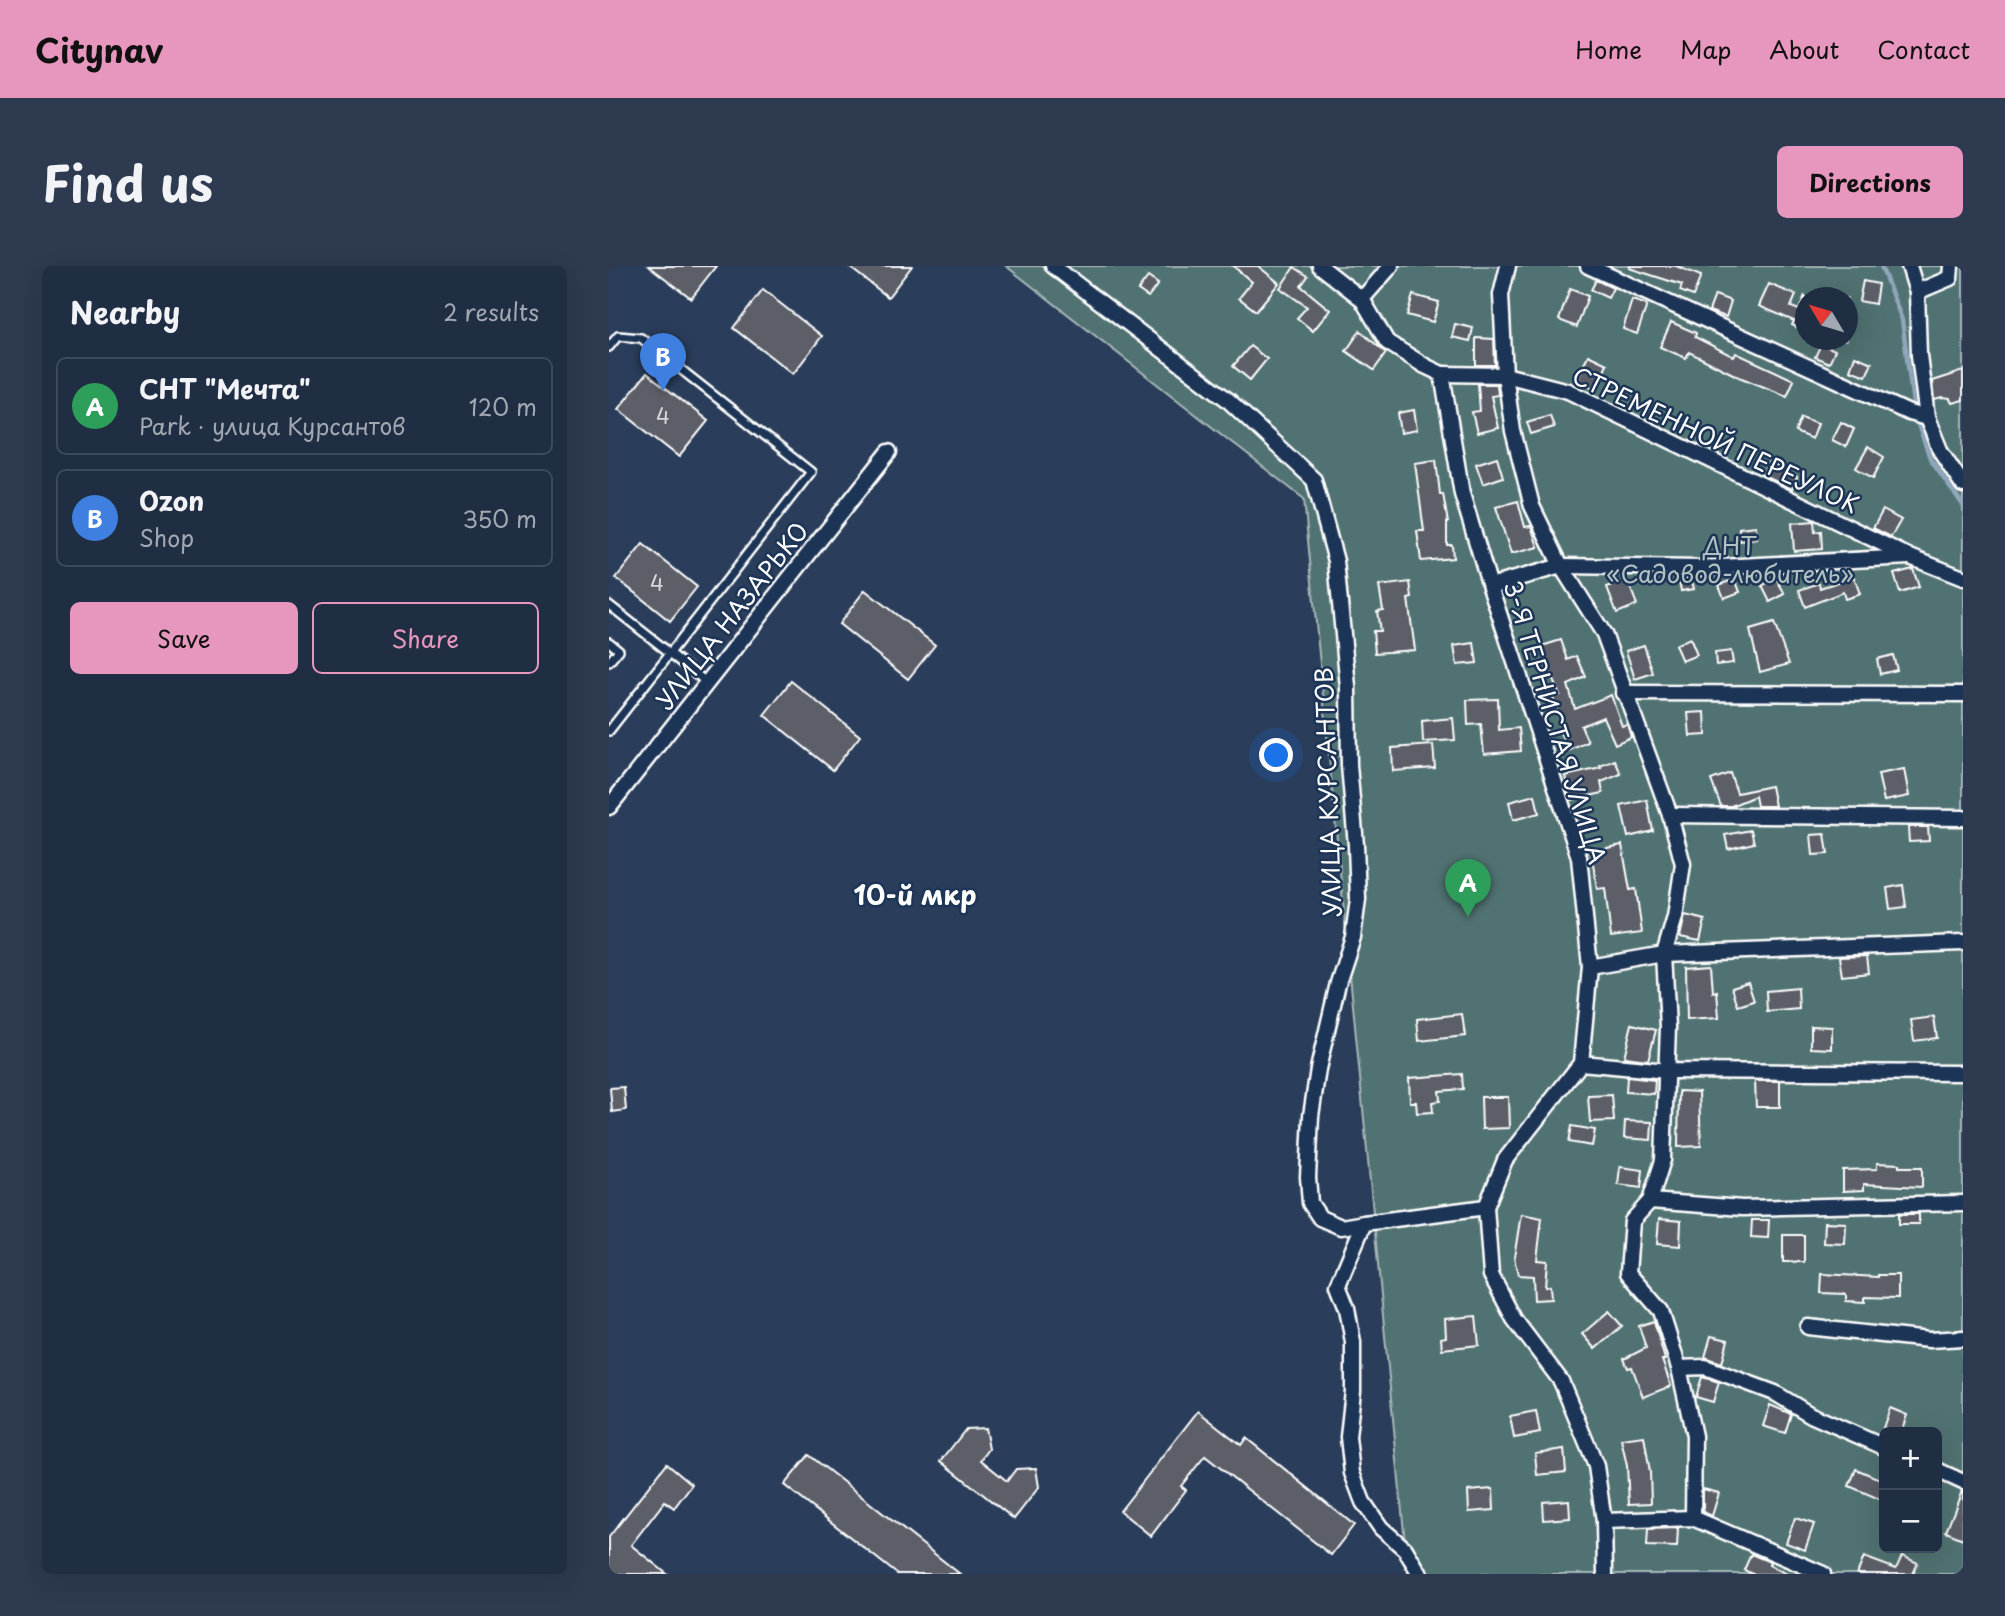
<!DOCTYPE html>
<html lang="en">
<head>
<meta charset="utf-8">
<style>
  body { margin:0; font-family:"Playpen Sans",sans-serif; background:#2d3a4f; color:#f1f3f6 }
  .controls { position:absolute; right:21px; bottom:21px; display:grid; overflow:hidden; border-radius:10px; box-shadow:0 7px 28px #0002 }
  .controls button { width:63px; height:63px; display:grid; place-items:center; padding:0; border:0; border-bottom:2px solid #3d4a5d; background:#202e44; color:#f1f3f6; font:35px sans-serif }
  .compass { position:absolute; left:1186px; top:21px; width:63px; height:63px; border-radius:50%; background:#202e44; box-shadow:0 7px 28px #0002; rotate:308deg }
  .you { position:absolute; left:668px; top:490px; width:24px; height:24px; margin:-18px; border:5px solid #fff; border-radius:50%; background:#1a73e8; box-shadow:0 0 0 10px #1a73e833 }
  .badge { display:grid; place-items:center; width:46px; height:46px; border-radius:50%; background:#e797bd; color:#fff; font-size:23px; font-weight:700 }
  .pin { position:absolute; translate:-50% -58px; filter:drop-shadow(0 2px 4px #0008) }
  .pin::after { content:''; position:absolute; top:37px; width:24px; height:21px; background:inherit; clip-path:polygon(0 0,100% 0,50% 100%) }
  .list { margin:0; padding:0; list-style:none }
  h2 { display:flex; justify-content:space-between; align-items:center; height:91px; margin:0; padding:0 28px; font-size:30px }
  h2 small { font-size:23px; font-weight:400; color:#a2a8b2 }
  .list li { display:grid; grid-template-columns:46px 1fr auto; gap:21px; align-items:center; box-sizing:border-box; height:98px; margin:0 14px 14px; padding:0 14px; border:2px solid #3d4a5d; border-radius:10px }
  .list b { display:block; font-size:26px; white-space:nowrap }
  .list p { margin:0; font-size:23px; white-space:nowrap; color:#a2a8b2 }
  .list em { font-size:23px; font-style:normal; color:#a2a8b2 }
  .actions { display:flex; gap:14px; padding:21px 28px }
  .actions a { flex:1; padding:16px 0; border:2px solid #e797bd; border-radius:10px; text-align:center; font-size:24px; color:#e797bd }
  .actions .main { background:#e797bd; color:#111 }
  .map { position:relative; flex:none; width:1354px; height:1308px; overflow:hidden; border-radius:10px }
  header { display:flex; align-items:center; gap:42px; box-sizing:border-box; height:98px; padding:0 35px; background:#e797bd; color:#111 }
  header strong { font-size:33px }
  nav { display:flex; gap:38px; margin-inline-start:auto; font-size:24px }
  .intro { display:flex; align-items:center; justify-content:space-between; box-sizing:border-box; height:168px; padding:0 42px }
  h1 { margin:0; font-size:49px }
  .button { padding:18px 32px; border-radius:10px; background:#e797bd; color:#111; font-size:24px; font-weight:700 }
  main { display:flex; gap:42px; padding:0 42px }
  aside { flex:1; background:#202e44; border-radius:10px; box-shadow:0 7px 28px #0002 }
  .map>svg:first-child { display:block }
</style>
</head>
<body>
<header>
<strong>Citynav</strong>
<nav><a>Home</a><a>Map</a><a>About</a><a>Contact</a></nav>
</header>
<div class="intro"><h1>Find us</h1><a class="button">Directions</a></div>
<main>
<aside>
<h2>Nearby<small>2 results</small></h2>
<ul class="list">
<li><span class="badge" style="background:#2e9e5b">A</span><div><b>СНТ &quot;Мечта&quot;</b><p>Park · улица Курсантов</p></div><em>120 m</em></li>
<li><span class="badge" style="background:#3f7fe0">B</span><div><b>Ozon</b><p>Shop</p></div><em>350 m</em></li>
</ul>
<div class="actions"><a class="main">Save</a><a>Share</a></div>
</aside>
<div class="map">
<svg width="1354" height="1308" viewBox="0 0 1354 1308">
  <rect width="100%" height="100%" fill="#2a3d5a"/>
  <filter id="ink" filterUnits="userSpaceOnUse"><feTurbulence type="fractalNoise" baseFrequency=".0143" numOctaves="2"/><feDisplacementMap in="SourceGraphic" scale="14" xChannelSelector="R" yChannelSelector="G"/><feConvolveMatrix kernelMatrix="1 2 1 2 8 2 1 2 1" color-interpolation-filters="sRGB"/></filter>
  <g filter="url(#ink)">
    <!-- garden -->
    <path fill="#517272" stroke="#a8b8b8" stroke-width="2" fill-rule="evenodd" d="M397 0H1354V1308H799L695 233ZM1196 32H1238V74H1196ZM1275 1166H1328V1282H1275Z"/>
    <g fill="none" stroke-linecap="round" stroke-linejoin="round">
      <!-- stream -->
      <g stroke="#90a7bb" stroke-width="4.5">
        <polyline points="1272,0 1293,54 1305,145"/>
        <polyline points="1307,153 1321,192 1354,239"/>
      </g>
    </g>
    <!-- building -->
    <g fill="#5c5f67" stroke="#fff" stroke-width="2">
      <polygon points="40,0 107,0 82,32"/>
      <polygon points="239,0 303,0 279,31"/>
      <polygon points="624,0 649,0 670,17 647,45 630,32 643,16"/>
      <polygon points="1020,0 1067,0 1092,10 1084,30 1071,25 1073,19 1020,2"/>
      <polygon points="685,1 699,10 692,20 721,44 704,65 688,52 698,41 671,22"/>
      <polygon points="539,11 549,18 539,31 529,24"/>
      <polygon points="987,14 1004,22 999,32 982,24"/>
      <polygon points="1254,15 1269,18 1266,38 1250,35"/>
      <polygon points="1160,18 1187,29 1182,41 1190,44 1196,29 1196,65 1183,59 1185,55 1150,40"/>
      <polygon points="961,23 979,30 968,61 950,54"/>
      <polygon points="154,24 213,70 184,108 125,62"/>
      <polygon points="804,29 830,36 824,56 798,49"/>
      <polygon points="1106,29 1122,35 1117,51 1100,45"/>
      <polygon points="1023,34 1038,39 1028,68 1014,63"/>
      <polygon points="1062,56 1087,67 1086,71 1125,91 1127,87 1185,114 1178,130 1130,111 1080,86 1077,92 1051,81"/>
      <polygon points="846,58 864,62 861,75 843,71"/>
      <polygon points="751,65 777,87 765,104 737,85"/>
      <polygon points="867,72 885,73 886,99 867,99"/>
      <polygon points="1212,78 1226,84 1220,97 1206,91"/>
      <polygon points="641,80 658,93 641,114 624,100"/>
      <polygon points="979,89 998,98 986,123 968,114"/>
      <polygon points="1246,90 1263,97 1257,110 1241,104"/>
      <polygon points="1354,105 1354,134 1343,137 1341,133 1333,132 1325,134 1323,115"/>
      <polygon points="38,107 99,155 70,191 9,143"/>
      <polygon points="869,118 888,118 889,129 882,130 889,162 868,167 863,146 871,145"/>
      <polygon points="805,144 808,164 792,167 789,147"/>
      <polygon points="941,149 945,161 922,168 918,156"/>
      <polygon points="1192,151 1209,157 1203,173 1186,166"/>
      <polygon points="1232,156 1245,163 1237,181 1223,174"/>
      <polygon points="1259,181 1275,191 1264,212 1247,202"/>
      <polygon points="888,191 894,211 874,218 867,198"/>
      <polygon points="827,194 831,228 834,228 839,257 838,257 838,279 843,279 844,292 812,295 808,265 815,265 806,197"/>
      <polygon points="1160,196 1188,211 1183,223 1153,209"/>
      <polygon points="909,235 916,261 922,260 929,281 902,288 887,241"/>
      <polygon points="1274,244 1292,254 1282,271 1264,262"/>
      <polygon points="1205,255 1206,266 1212,265 1213,283 1185,285 1183,257"/>
      <polygon points="1147,260 1148,273 1131,275 1130,262"/>
      <polygon points="34,278 88,321 61,355 7,312"/>
      <polygon points="1304,303 1310,321 1291,327 1285,308"/>
      <polygon points="1082,311 1085,323 1072,325 1070,314"/>
      <polygon points="1245,311 1251,328 1236,333 1234,326 1196,341 1190,324 1210,317 1211,322"/>
      <polygon points="1167,312 1176,328 1161,336 1153,320"/>
      <polygon points="1018,313 1028,339 1008,347 998,321"/>
      <polygon points="1126,313 1131,326 1115,332 1110,319"/>
      <polygon points="801,316 803,332 799,333 806,384 766,387 764,365 771,365 768,345 774,344 770,320"/>
      <polygon points="256,324 326,379 299,413 230,358"/>
      <polygon points="1165,357 1180,398 1151,406 1141,364"/>
      <polygon points="1081,372 1088,389 1073,395 1066,379"/>
      <polygon points="952,374 959,394 968,390 977,411 959,419 966,443 1002,429 1013,460 1018,458 1022,471 1006,478 994,451 972,460 979,476 959,485 951,466 954,465 944,431 951,429 939,402 933,380"/>
      <polygon points="865,377 868,397 848,399 845,380"/>
      <polygon points="1035,379 1044,407 1026,413 1017,385"/>
      <polygon points="1122,385 1124,397 1107,399 1106,387"/>
      <polygon points="1284,389 1288,404 1271,408 1268,393"/>
      <polygon points="182,415 251,470 224,504 155,449"/>
      <polygon points="889,433 890,464 910,462 912,485 875,488 872,458 859,459 858,434"/>
      <polygon points="1096,446 1097,469 1081,470 1079,447"/>
      <polygon points="844,452 846,474 814,476 813,455"/>
      <polygon points="824,479 826,502 784,505 783,482"/>
      <polygon points="1006,494 1012,508 992,516 994,527 961,534 956,510 992,502 991,500"/>
      <polygon points="1295,503 1300,530 1275,535 1269,508"/>
      <polygon points="1121,507 1128,527 1162,520 1166,540 1148,540 1146,530 1122,540 1112,540 1102,514"/>
      <polygon points="926,529 930,547 904,554 900,536"/>
      <polygon points="1038,534 1044,565 1019,571 1012,540"/>
      <polygon points="1299,561 1319,561 1320,575 1300,576"/>
      <polygon points="1142,564 1145,577 1119,583 1116,569"/>
      <polygon points="1216,568 1219,588 1204,589 1202,569"/>
      <polygon points="1013,579 1021,624 1027,623 1033,667 1002,671 996,622 988,623 982,585"/>
      <polygon points="1294,619 1297,641 1281,643 1278,622"/>
      <polygon points="1076,649 1096,654 1091,675 1071,671"/>
      <polygon points="1258,690 1260,707 1233,710 1230,691"/>
      <polygon points="1102,699 1104,726 1108,725 1110,752 1078,754 1077,701"/>
      <polygon points="1139,716 1145,735 1129,740 1123,721"/>
      <polygon points="1189,722 1190,743 1158,746 1157,725"/>
      <polygon points="853,748 856,770 810,775 808,753"/>
      <polygon points="1325,751 1328,772 1305,775 1302,754"/>
      <polygon points="1023,758 1047,764 1039,794 1015,791"/>
      <polygon points="1202,760 1223,761 1223,783 1202,782"/>
      <polygon points="853,808 854,823 830,825 831,835 823,836 824,846 808,847 807,836 801,836 800,812"/>
      <polygon points="1018,811 1046,814 1045,828 1017,826"/>
      <polygon points="1146,815 1171,815 1171,841 1147,841"/>
      <polygon points="15,821 17,844 3,846 1,822"/>
      <polygon points="1070,825 1090,826 1092,880 1069,881"/>
      <polygon points="1003,829 1005,855 981,856 979,830"/>
      <polygon points="872,831 899,831 900,862 873,863"/>
      <polygon points="1016,855 1043,856 1042,874 1015,872"/>
      <polygon points="963,860 986,864 983,880 960,876"/>
      <polygon points="1268,897 1290,898 1290,901 1313,901 1313,921 1255,918 1255,924 1234,925 1234,904 1268,903"/>
      <polygon points="1011,901 1034,904 1032,922 1009,919"/>
      <polygon points="912,948 933,952 928,994 938,995 936,1021 941,1020 942,1033 925,1034 924,1010 909,1009 905,992"/>
      <rect x="1290" y="948" width="20" height="10"/>
      <polygon points="1050,953 1072,955 1071,980 1048,978"/>
      <polygon points="1143,954 1160,954 1159,972 1142,971"/>
      <polygon points="1216,956 1237,957 1236,978 1215,977"/>
      <rect x="1174" y="969" width="21" height="27"/>
      <polygon points="1213,1008 1269,1011 1269,1009 1289,1009 1289,1032 1256,1031 1256,1036 1237,1035 1237,1028 1212,1027"/>
      <polygon points="1000,1045 1013,1060 986,1083 973,1068"/>
      <polygon points="867,1050 870,1079 833,1083 832,1072 837,1071 836,1053"/>
      <polygon points="1045,1055 1056,1094 1053,1094 1062,1120 1034,1131 1023,1101 1019,1102 1015,1093 1037,1082 1030,1060"/>
      <polygon points="1102,1070 1119,1074 1113,1097 1096,1091"/>
      <polygon points="1093,1111 1110,1116 1104,1136 1087,1131"/>
      <polygon points="1161,1139 1182,1148 1176,1167 1154,1160"/>
      <polygon points="1281,1142 1298,1149 1292,1166 1274,1162"/>
      <polygon points="589,1145 632,1179 637,1172 745,1259 722,1289 596,1190 572,1220 577,1224 542,1270 511,1245"/>
      <polygon points="927,1145 931,1167 905,1172 901,1150"/>
      <polygon points="376,1162 380,1183 372,1194 398,1215 407,1203 427,1202 430,1221 405,1253 332,1195 357,1163"/>
      <polygon points="1035,1170 1041,1206 1042,1237 1020,1238 1018,1200 1012,1173"/>
      <polygon points="955,1183 957,1206 928,1209 926,1187"/>
      <polygon points="200,1189 351,1308 288,1308 175,1219"/>
      <polygon points="58,1197 83,1218 65,1242 56,1235 22,1279 58,1308 0,1308 0,1271"/>
      <polygon points="1247,1203 1275,1215 1275,1235 1240,1220"/>
      <polygon points="884,1223 885,1244 860,1246 859,1225"/>
      <polygon points="1094,1223 1110,1227 1103,1250 1094,1246"/>
      <polygon points="1353,1225 1354,1226 1354,1273 1337,1266"/>
      <polygon points="960,1234 961,1252 935,1254 934,1236"/>
      <polygon points="1186,1252 1205,1258 1196,1284 1177,1277"/>
      <polygon points="1069,1262 1068,1281 1038,1280 1039,1263"/>
      <polygon points="1142,1288 1161,1296 1160,1299 1178,1308 1143,1308 1135,1304"/>
      <polygon points="1293,1290 1309,1297 1304,1308 1248,1308 1255,1291 1287,1303"/>
    </g>
    <g fill="none" stroke-linecap="round" stroke-linejoin="round">
      <defs>
        <g id="service">
          <polyline points="0,81 9,70 32,72 202,206 61,387 97,416"/>
          <polyline points="0,339 61,387 0,465"/>
          <polyline points="0,376 10,384 0,396"/>
        </g>
        <g id="minor">
          <polyline points="444,0 619,134 705,214 727,295 739,421 740,499 747,579 749,633 744,671 729,717 709,803 702,850 699,911 701,937 711,952 732,961 755,957 729,1019 738,1042 744,1076 744,1125 739,1171 743,1207 754,1236 772,1262 796,1283 811,1308"/>
          <polyline points="711,0 753,33 778,76 816,100 833,108 853,228 881,320 970,591 981,701 972,797 896,894 877,941 882,1009 905,1053 952,1115 987,1200 995,1255 996,1308"/>
          <polyline points="899,0 892,29 896,109 904,165 923,240 952,300 995,368 1061,549 1074,598 1066,651 1055,688 1059,761 1054,894 1041,935 1023,955 1019,1007 1052,1045 1070,1102 1085,1170 1084,1252"/>
          <polyline points="979,0 1300,147 1318,152"/>
          <polyline points="1300,0 1308,26 1310,89 1318,152 1331,184 1354,219"/>
          <polyline points="1308,26 1341,12 1342,0"/>
          <polyline points="753,33 782,0"/>
          <polyline points="833,108 896,109 959,125 1301,291 1354,312"/>
          <polyline points="881,320 952,300 1093,302 1300,291"/>
          <polyline points="1014,427 1354,428"/>
          <polyline points="0,541 280,186"/>
          <polyline points="1061,549 1354,552"/>
          <polyline points="981,701 1055,688 1354,677"/>
          <polyline points="972,797 1058,805 1354,807"/>
          <polyline points="1041,935 1133,942 1354,937"/>
          <polyline points="755,957 877,941"/>
          <polyline points="1199,1061 1320,1074 1354,1072"/>
          <polyline points="1070,1102 1096,1101 1166,1127 1202,1149 1275,1181"/>
          <polyline points="1328,1204 1354,1216"/>
          <polyline points="995,1255 1084,1252 1214,1308"/>
        </g>
      </defs>
      <!-- service casing -->
      <use href="#service" stroke="#fff" stroke-width="12"/>
      <!-- minor casing -->
      <use href="#minor" stroke="#fff" stroke-width="19"/>
      <!-- service -->
      <use href="#service" stroke="#1d3557" stroke-width="7"/>
      <!-- minor -->
      <use href="#minor" stroke="#1d3557" stroke-width="14"/>
    </g>
  </g>
  <g text-anchor="middle" dominant-baseline="central" stroke-width="5" stroke-linejoin="round" paint-order="stroke">
    <!-- number labels -->
    <g font-size="21" fill="#d6d7d9">
      <text x="54" y="149">4</text>
      <text x="48" y="316">4</text>
    </g>
    <!-- street labels -->
    <g font-size="24" fill="#fff" stroke="#1d3557">
      <text transform="translate(1107 173) rotate(25)">СТРЕМЕННОЙ ПЕРЕУЛОК</text>
      <text transform="translate(122 349) rotate(-52)">УЛИЦА НАЗАРЬКО</text>
      <text transform="translate(947 456) rotate(73)">3-Я ТЕРНИСТАЯ УЛИЦА</text>
      <text transform="translate(718 526) rotate(-92)">УЛИЦА КУРСАНТОВ</text>
    </g>
    <!-- park labels -->
    <g font-size="24" fill="#b1c0c0" stroke="#1d3557">
      <text x="1121" y="279">ДНТ<tspan x="1121" dy="28">«Садовод-любитель»</tspan></text>
    </g>
    <!-- neighbourhood labels -->
    <g font-size="26" font-weight="bold" fill="#fff" stroke="#1d3557">
      <text x="306" y="628">10-й мкр</text>
    </g>
  </g>
</svg>
<div class="controls">
<button>+</button>
<button>−</button>
</div>
<svg class="compass" viewBox="-18 -18 36 36"><path d="M0-13l5 13h-10z" fill="#e53935"/><path d="M0 13l5-13h-10z" fill="#a2a8b2"/></svg>
<div class="you"></div>
<div class="pin badge" style="left:859px;top:651px;background:#2e9e5b">A</div>
<div class="pin badge" style="left:54px;top:125px;background:#3f7fe0">B</div>
</div>
</main>
</body>
</html>
